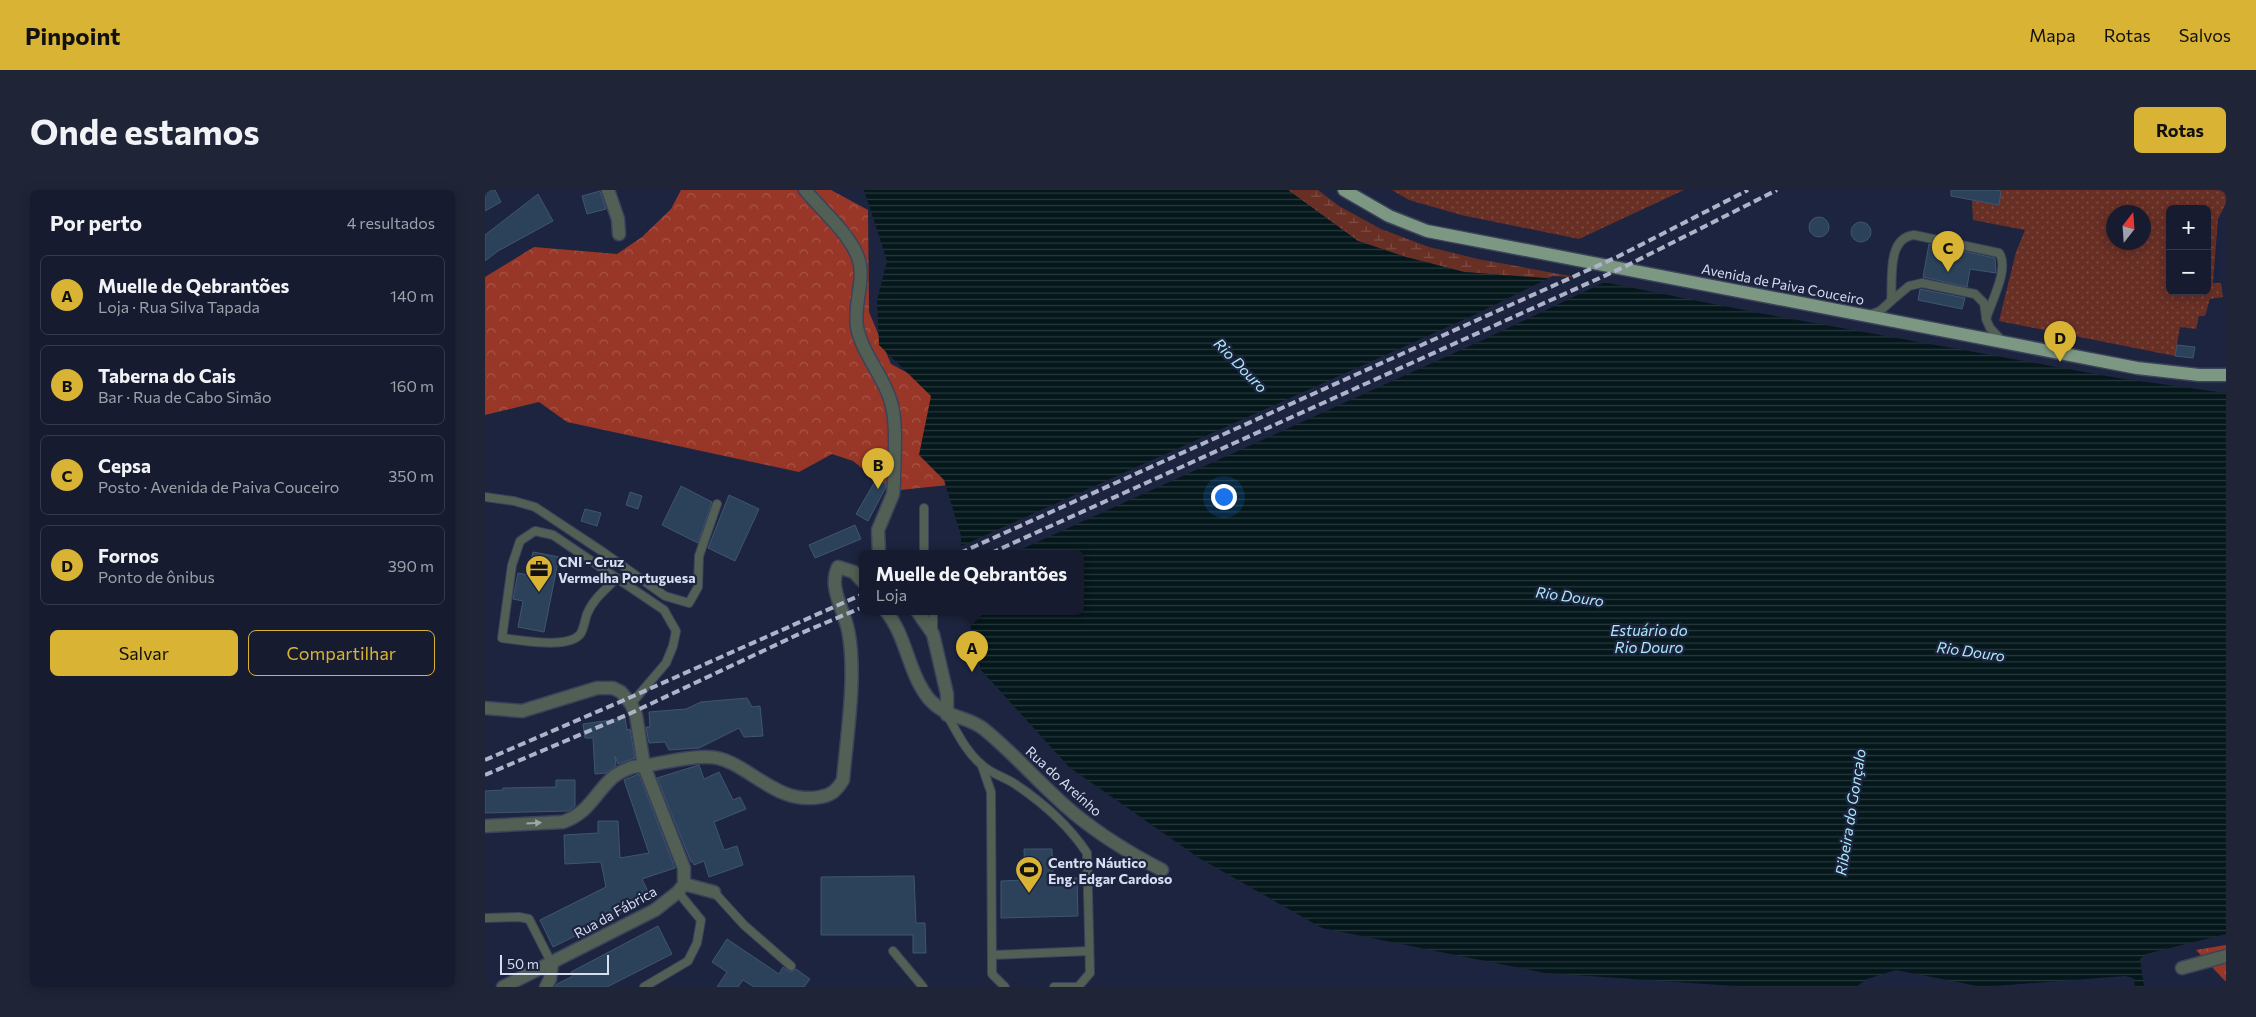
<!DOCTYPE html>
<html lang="pt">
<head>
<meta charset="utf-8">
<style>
  body { margin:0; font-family:Commissioner,sans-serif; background:#1f2437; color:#f1f3f6 }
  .controls { position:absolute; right:15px; top:15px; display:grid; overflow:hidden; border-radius:8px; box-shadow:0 2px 12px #0003 }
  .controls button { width:45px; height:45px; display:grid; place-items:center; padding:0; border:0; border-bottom:1px solid #35394b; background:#161b2f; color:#f1f3f6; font:25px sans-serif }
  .compass { position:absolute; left:1621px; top:15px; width:45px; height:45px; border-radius:50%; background:#161b2f; box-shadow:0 2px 12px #0003; rotate:17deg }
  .scale { position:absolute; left:15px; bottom:12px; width:109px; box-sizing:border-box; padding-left:5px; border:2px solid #d8def1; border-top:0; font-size:14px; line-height:18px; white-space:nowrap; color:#d8def1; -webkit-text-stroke:4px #1d243f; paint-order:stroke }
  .you { position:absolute; left:738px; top:306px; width:18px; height:18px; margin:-12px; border:4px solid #fff; border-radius:50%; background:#1a73e8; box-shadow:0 0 0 8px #1a73e833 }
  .badge { display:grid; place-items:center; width:32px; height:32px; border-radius:50%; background:#d9b334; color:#111; font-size:16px; font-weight:700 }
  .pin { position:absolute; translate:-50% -41px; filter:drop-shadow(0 1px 2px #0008) }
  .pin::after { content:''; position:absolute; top:26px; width:18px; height:15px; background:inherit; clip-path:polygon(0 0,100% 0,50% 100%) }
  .popup { position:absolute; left:374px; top:360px; width:225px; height:65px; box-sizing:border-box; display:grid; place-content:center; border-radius:8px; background:#161b2f; filter:drop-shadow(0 1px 4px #0005); font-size:16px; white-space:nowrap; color:#9ea1aa }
  .popup b { font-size:19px; color:#f1f3f6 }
  .popup::after { content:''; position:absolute; left:50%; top:100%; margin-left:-10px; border:10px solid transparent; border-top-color:#161b2f }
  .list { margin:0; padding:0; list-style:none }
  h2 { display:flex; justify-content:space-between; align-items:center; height:65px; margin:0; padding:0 20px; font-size:21px }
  h2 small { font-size:16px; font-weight:400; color:#9ea1aa }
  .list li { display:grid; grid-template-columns:32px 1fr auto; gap:15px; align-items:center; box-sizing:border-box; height:80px; margin:0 10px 10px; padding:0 10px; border:1px solid #35394b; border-radius:8px }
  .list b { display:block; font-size:19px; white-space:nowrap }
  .list p { margin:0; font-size:16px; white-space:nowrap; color:#9ea1aa }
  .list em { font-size:16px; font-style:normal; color:#9ea1aa }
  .actions { display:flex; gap:10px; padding:15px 20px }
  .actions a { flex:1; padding:11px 0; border:1px solid #d9b334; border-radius:8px; text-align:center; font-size:18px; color:#d9b334 }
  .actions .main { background:#d9b334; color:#111 }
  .map { position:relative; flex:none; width:1741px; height:797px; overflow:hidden; border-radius:8px }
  header { display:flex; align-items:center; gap:30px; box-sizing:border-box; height:70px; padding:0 25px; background:#d9b334; color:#111 }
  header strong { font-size:24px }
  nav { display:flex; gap:28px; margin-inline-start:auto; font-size:18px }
  .intro { display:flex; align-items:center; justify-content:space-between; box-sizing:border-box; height:120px; padding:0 30px }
  h1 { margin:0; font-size:35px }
  .button { padding:12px 22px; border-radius:8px; background:#d9b334; color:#111; font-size:18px; font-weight:700 }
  main { display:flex; gap:30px; padding:0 30px }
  aside { flex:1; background:#161b2f; border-radius:8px; box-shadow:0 2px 12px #0003 }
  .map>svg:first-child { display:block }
</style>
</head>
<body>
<header>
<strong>Pinpoint</strong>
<nav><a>Mapa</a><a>Rotas</a><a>Salvos</a></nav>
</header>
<div class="intro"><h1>Onde estamos</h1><a class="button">Rotas</a></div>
<main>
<aside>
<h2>Por perto<small>4 resultados</small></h2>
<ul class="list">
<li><span class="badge">A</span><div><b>Muelle de Qebrantões</b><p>Loja · Rua Silva Tapada</p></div><em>140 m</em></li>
<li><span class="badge">B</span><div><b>Taberna do Cais</b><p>Bar · Rua de Cabo Simão</p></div><em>160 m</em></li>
<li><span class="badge">C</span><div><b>Cepsa</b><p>Posto · Avenida de Paiva Couceiro</p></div><em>350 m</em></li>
<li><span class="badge">D</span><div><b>Fornos</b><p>Ponto de ônibus</p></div><em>390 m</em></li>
</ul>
<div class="actions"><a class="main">Salvar</a><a>Compartilhar</a></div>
</aside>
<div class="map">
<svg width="1741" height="797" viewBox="0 0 1741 797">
  <defs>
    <pattern id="grass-dots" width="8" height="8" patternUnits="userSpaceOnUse" patternTransform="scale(1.25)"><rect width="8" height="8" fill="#682f25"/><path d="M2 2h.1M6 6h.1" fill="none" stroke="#7d4d45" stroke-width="1.8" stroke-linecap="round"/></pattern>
    <pattern id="forest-crowns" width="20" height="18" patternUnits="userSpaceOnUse" patternTransform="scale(1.25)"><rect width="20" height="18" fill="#983728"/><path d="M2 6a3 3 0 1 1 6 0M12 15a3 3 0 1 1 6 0" fill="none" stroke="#a65448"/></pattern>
    <pattern id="wetland-marsh" width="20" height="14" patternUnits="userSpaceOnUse" patternTransform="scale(1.25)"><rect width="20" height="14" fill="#682f25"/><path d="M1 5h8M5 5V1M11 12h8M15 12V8" fill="none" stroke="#7d4d45"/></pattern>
    <pattern id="water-rules" width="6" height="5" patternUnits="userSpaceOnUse" patternTransform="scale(1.25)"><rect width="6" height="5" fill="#04171b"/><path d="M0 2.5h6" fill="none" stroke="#28383d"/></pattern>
  </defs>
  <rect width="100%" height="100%" fill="#1d243f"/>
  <!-- grass -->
  <g fill="url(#grass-dots)" fill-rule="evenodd">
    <polygon points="907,0 1199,0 1094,49 976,25 924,10"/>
    <path d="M1510 0H1741V13L1733 29 1728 93H1736L1738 107 1725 109 1720 126H1714L1711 139 1695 137 1690 166 1514 131 1531 62 1540 40 1488 30 1487 10 1514 15 1516 1ZM1685 19H1722V101H1685ZM1628 22H1658V52H1628Z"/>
  </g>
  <!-- forest -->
  <g fill="url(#forest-crowns)">
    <polygon points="196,0 346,0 383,20 384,122 406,174 434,189 462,197 463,295 406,301 368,271 347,264 314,282 82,232 54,212 0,225 0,87 49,57 132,64 157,47 186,19"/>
    <polygon points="1741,755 1741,792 1711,760"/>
  </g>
  <!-- wetland -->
  <polygon fill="url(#wetland-marsh)" points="803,0 833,0 854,16 896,39 944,57 993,69 1123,93 979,82 921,67 873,51"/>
  <!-- water -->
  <path fill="url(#water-rules)" fill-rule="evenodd" d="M379 0H803L873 51 921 67 979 82 1123 93 1274 123 1633 188 1741 203V744L1661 764 1655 769 1659 797H1650L1648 788 1640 786 1497 797 1411 780 1382 789 1371 797H1264L1060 783 837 738 714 668 584 577 496 480 482 421H596V363H527L534 356 533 346 526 339H515L476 363V346L459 290 434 265 446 206 394 155 392 110 402 71ZM999 124 1007 132V142L1000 149 990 150 982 143V132L989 125Z"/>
  <!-- pier -->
  <path fill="#1d243f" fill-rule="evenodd" d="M1068 86 1124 90 1000 149 528 363H525L531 356V347L525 341 516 342 511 348V356L518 363H474V357L989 125ZM990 127H998L1004 133V141L999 147H990L984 142V133Z"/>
  <!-- building -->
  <g fill="#2b425a" stroke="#3f5670">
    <polygon points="0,0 10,0 16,12 0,21"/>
    <polygon points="1466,0 1510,0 1516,1 1514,15 1466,6"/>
    <polygon points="115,1 121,19 102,24 97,6"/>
    <polygon points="53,4 68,31 13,61 0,71 0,45"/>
    <circle cx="1334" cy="37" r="10"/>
    <circle cx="1376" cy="42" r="10"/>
    <polygon points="1444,54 1510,68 1511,83 1485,79 1482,97 1438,87"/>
    <polygon points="1435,99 1480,108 1477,119 1433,110"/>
    <polygon points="1692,155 1710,157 1708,168 1690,166"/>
    <polygon points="392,288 401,294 400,299 383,331 371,324"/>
    <polygon points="196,296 227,312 213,353 177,335"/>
    <polygon points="145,302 157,306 153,319 141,315"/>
    <polygon points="244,305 274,319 250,371 223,358"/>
    <polygon points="100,319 116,323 112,336 96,331"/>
    <polygon points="370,335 376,349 330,368 324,355"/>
    <polygon points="48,362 74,367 59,442 33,437 38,411 28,409 33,383 43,385"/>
    <polygon points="262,508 267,517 275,516 278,546 259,547 254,538 214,558 184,560 180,552 164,553 161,537 165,537 164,522 201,519 216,512"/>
    <polygon points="140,528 142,540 145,539 150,568 133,574 130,566 131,576 121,583 110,584 108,548 100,548 98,534"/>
    <polygon points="214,575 219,589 234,582 248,610 255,607 261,619 229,632 239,660 252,656 258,675 224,687 219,671 209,675 208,672 206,672 172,588"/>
    <polygon points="154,584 190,678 157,689 166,708 68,757 55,730 121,697 116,672 80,674 79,645 113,643 113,631 133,631 135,668 164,663 139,590"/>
    <polygon points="71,590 90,590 90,616 83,621 0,623 0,601 18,600 18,598 71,597"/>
    <polygon points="539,659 567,659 568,688 592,688 593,726 516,728 516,691 540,690"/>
    <polygon points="429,686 431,733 440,733 441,763 428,763 428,745 336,745 336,687"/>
    <polygon points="173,736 187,764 122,797 70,797 72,794 88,786 86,782"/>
    <polygon points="242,749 294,784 298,777 305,782 311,779 325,789 319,797 269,797 258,790 253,797 232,797 242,782 227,772"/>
  </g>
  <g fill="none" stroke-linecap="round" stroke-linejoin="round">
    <defs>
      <g id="service">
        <polyline points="1406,111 1424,96 1437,93 1490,104 1499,113 1501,127"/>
        <path d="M1384 125 1395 121 1406 111C1408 91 1401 48 1429 45L1514 63C1525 78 1506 112 1501 129L1505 138 1518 152"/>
        <polyline points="0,307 29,311 50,317 118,362 180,406 204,413 213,397 214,366 232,314"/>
        <polyline points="439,318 439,363"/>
        <path d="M132 388C121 399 108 409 102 424 100 430 99 437 96 443 85 460 35 450 17 448L27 375 35 351 50 341 68 345 179 420 191 441 188 456 181 473 146 514"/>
        <polyline points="448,442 448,421"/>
        <path d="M462 525C472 542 481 562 497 575 506 584 520 587 530 594 557 612 584 636 602 663L605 783 593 797H569"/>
        <polyline points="497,576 506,602 507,784 520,797"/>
        <polyline points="229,702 259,735 306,776"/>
        <polyline points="0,728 34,727 44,729 67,774"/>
        <polyline points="408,761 438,797"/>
        <polyline points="508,765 604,761"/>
        <polyline points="159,797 203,771 212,753 216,730 193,702"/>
      </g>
      <g id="minor">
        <polyline points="123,0 133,29 134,44"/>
        <path d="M320 0C336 19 363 43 372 65 382 87 368 113 372 137 377 163 397 184 405 209 413 232 409 268 409 292L408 304 393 340 394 363"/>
        <path d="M401 421C422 447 423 483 444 509 463 530 482 525 500 540 532 566 559 599 591 625 618 647 646 664 677 680"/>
        <polyline points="432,421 448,444 462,504 462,525"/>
        <polyline points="0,518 37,521 112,498 128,498 136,502 146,514 151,525 159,576 199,678 199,694 193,702 170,720 18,797"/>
        <path d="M0 636 78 632C101 624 107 609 123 592 128 586 137 581 145 578 150 576 157 576 163 575 183 572 204 566 223 567 260 567 288 616 335 607 347 605 352 600 358 590 362 545 372 483 363 440 359 419 343 398 353 377L369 382 378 392"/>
        <polyline points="199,694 229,702"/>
        <polyline points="1697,778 1741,766"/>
        <polyline points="61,797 65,789 67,774"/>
      </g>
      <polyline id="primary" points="859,0 904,26 942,41 1652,178 1714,185 1741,185"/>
    </defs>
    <!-- service casing -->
    <use href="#service" stroke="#3b425b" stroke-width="10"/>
    <!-- minor casing -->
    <use href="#minor" stroke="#3b425b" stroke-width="15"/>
    <!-- primary casing -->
    <use href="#primary" stroke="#3b425b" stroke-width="15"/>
    <!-- service -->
    <use href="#service" stroke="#525f54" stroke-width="8"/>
    <!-- minor -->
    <use href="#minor" stroke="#525f54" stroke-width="12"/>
    <!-- primary -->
    <use href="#primary" stroke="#7c9782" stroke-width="12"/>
    <!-- rail -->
    <g stroke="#adb3c8" stroke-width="4" stroke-dasharray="8 4" stroke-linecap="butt">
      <polyline points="475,363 1132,67 1263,0"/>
      <polyline points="506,363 1139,77 1292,0"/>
      <polyline points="0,570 137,511 378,404"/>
      <polyline points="0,585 144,524 314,444 378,417"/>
    </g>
  </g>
  <!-- one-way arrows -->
  <defs><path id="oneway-solid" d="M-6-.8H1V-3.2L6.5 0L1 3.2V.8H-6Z" transform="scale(1.25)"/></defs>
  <use fill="#9ca5aa" href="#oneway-solid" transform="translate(49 633) rotate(-3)"/>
  <!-- icons -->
  <defs>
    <symbol id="office-pin" viewBox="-11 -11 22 30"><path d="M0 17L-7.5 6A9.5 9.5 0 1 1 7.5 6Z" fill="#d9b334" stroke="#1d243f"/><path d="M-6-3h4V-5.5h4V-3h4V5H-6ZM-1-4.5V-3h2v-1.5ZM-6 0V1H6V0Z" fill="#111"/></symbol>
    <symbol id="stadium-pin" viewBox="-11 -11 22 30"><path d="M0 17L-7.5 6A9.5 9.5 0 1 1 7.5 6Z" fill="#d9b334" stroke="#1d243f"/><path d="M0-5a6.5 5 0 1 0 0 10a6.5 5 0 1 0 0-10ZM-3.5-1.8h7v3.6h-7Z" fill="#111"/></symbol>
  </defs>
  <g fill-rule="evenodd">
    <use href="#office-pin" x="38" y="363" width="32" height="43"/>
    <use href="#stadium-pin" x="528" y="664" width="32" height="43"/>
  </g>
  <g text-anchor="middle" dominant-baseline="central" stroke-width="4.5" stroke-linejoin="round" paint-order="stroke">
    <!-- street labels -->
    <g font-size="14" fill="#d8def1" stroke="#1d243f">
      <text transform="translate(1298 94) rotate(11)">Avenida de Paiva Couceiro</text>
      <text transform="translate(579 591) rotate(42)">Rua do Areínho</text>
      <text transform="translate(130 722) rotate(-29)">Rua da Fábrica</text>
    </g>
    <!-- poi labels -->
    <g font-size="14" font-weight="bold" fill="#d8def1" stroke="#1d243f" text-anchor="start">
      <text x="73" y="371">CNI - Cruz<tspan x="73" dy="16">Vermelha Portuguesa</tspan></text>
      <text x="563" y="672">Centro Náutico<tspan x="563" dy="16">Eng. Edgar Cardoso</tspan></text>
    </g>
    <!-- water labels -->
    <g font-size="15" font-style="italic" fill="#abeaf6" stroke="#1d243f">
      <text transform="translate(756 175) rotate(46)">Rio Douro</text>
      <text transform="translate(1085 406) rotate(8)">Rio Douro</text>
      <text x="1164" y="440">Estuário do<tspan x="1164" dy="17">Rio Douro</tspan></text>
      <text transform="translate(1486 461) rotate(8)">Rio Douro</text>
      <text transform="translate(1365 622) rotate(-81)">Ribeira do Gonçalo</text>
    </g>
  </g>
</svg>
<div class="controls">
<button>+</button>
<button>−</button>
</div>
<svg class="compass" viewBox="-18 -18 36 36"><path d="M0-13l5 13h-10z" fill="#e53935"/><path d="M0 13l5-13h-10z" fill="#9ea1aa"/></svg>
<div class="scale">50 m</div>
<div class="you"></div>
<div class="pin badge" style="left:487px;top:482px">A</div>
<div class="popup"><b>Muelle de Qebrantões</b>Loja</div>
<div class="pin badge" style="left:393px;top:299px">B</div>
<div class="pin badge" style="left:1463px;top:82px">C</div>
<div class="pin badge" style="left:1575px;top:172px">D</div>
</div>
</main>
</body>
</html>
